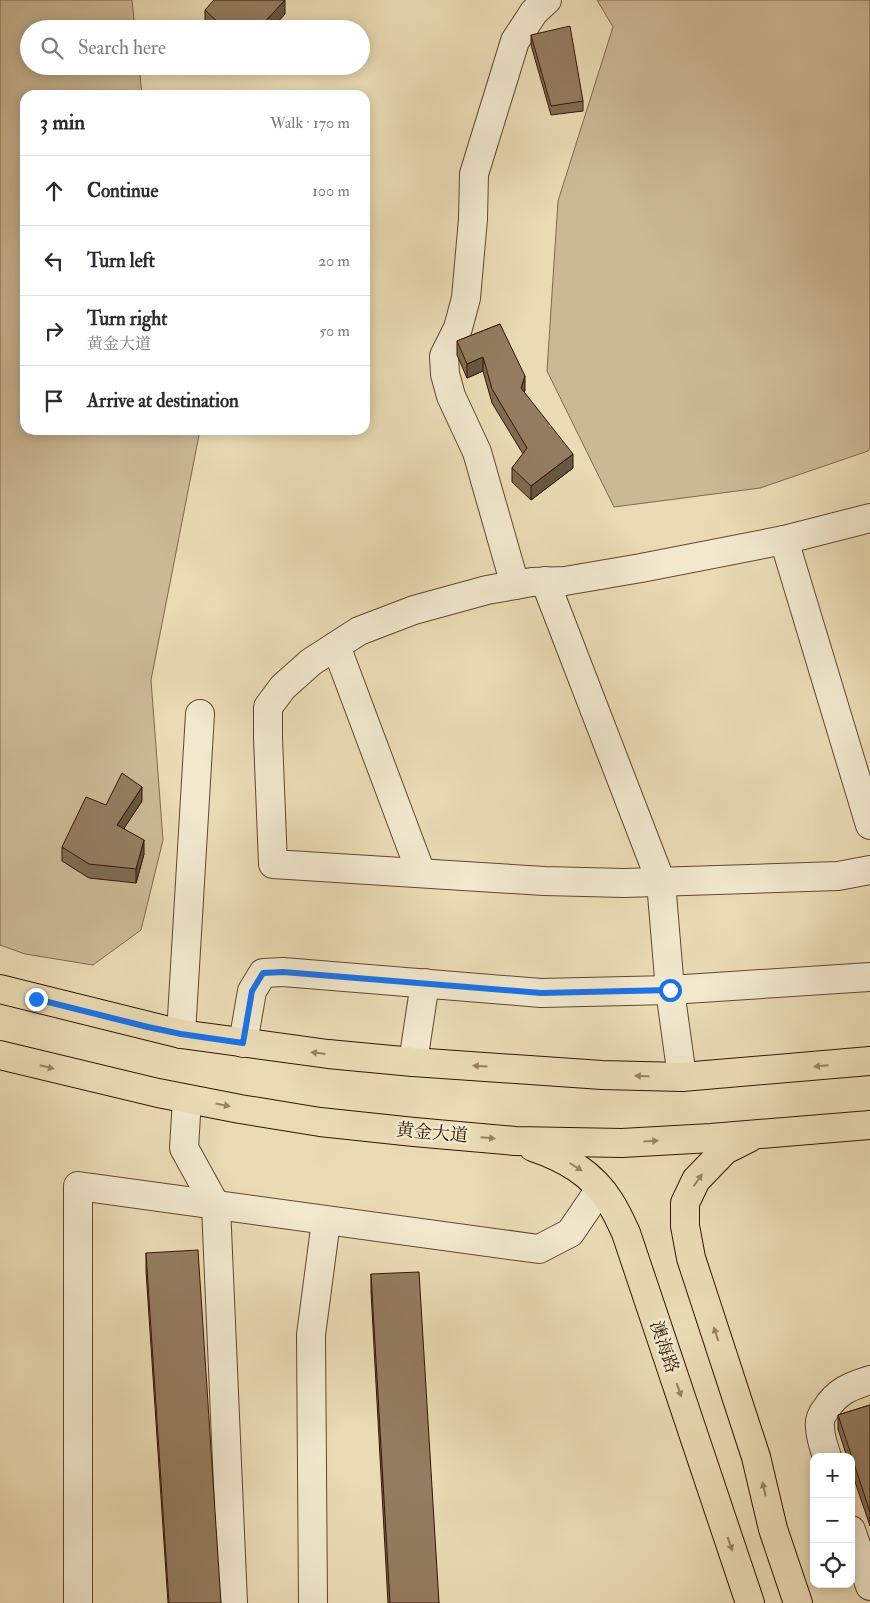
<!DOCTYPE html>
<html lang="en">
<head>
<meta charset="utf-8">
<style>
  body { margin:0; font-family:"IM FELL Double Pica","Noto Serif SC",serif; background:#f2f2f3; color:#2b2b33 }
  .controls { position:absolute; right:15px; bottom:15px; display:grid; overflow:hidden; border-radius:10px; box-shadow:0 2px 12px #0003 }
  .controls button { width:45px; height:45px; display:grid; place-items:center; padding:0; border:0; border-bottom:1px solid #e1e1e2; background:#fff; color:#2b2b33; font:25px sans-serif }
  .stop { position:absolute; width:15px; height:15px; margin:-11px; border:4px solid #1a73e8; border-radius:50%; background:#fff }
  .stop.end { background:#1a73e8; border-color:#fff; box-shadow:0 1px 5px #0008 }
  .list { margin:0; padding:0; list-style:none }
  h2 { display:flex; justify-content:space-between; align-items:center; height:65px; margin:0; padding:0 20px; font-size:21px }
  h2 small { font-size:16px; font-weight:400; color:#7c7c81 }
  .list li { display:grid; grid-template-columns:32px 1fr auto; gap:15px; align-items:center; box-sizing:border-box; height:70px; padding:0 20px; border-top:1px solid #e1e1e2 }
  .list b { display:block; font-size:19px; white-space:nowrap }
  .list p { margin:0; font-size:16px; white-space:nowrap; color:#7c7c81 }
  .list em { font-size:16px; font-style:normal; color:#7c7c81 }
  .icon { flex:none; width:28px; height:28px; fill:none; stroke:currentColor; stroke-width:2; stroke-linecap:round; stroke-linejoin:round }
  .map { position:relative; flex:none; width:870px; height:1603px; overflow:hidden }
  .search { position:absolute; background:#fff; box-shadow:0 2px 12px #0003; left:20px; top:20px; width:350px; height:55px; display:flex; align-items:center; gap:12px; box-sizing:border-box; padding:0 18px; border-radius:28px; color:#7c7c81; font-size:19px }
  .panel { position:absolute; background:#fff; box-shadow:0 2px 12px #0003; left:20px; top:90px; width:350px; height:345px; border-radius:15px }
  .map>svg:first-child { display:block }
</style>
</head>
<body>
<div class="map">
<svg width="870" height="1603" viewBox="0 0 870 1603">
  <rect width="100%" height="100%" fill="#eadbb4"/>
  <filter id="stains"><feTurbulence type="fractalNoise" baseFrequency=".004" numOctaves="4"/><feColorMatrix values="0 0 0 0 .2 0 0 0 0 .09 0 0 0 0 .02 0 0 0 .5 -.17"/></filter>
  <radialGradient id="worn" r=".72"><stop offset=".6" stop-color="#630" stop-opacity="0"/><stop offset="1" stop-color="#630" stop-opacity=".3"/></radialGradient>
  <!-- green -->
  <g fill="#cbb996" stroke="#80674c">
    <polygon points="0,0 132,0 135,29 29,29 29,66 139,66 142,95 25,95 25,430 200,430 151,680 163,840 141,930 93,965 25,954 0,945"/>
    <polygon points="597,0 870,0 870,448 868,451 760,488 614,507 547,371 558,201 613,27"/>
  </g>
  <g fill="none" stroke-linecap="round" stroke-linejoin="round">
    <defs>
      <g id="minor">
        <polyline points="870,518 784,540 641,568 565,581 532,582 487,590 414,610 359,631 311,662 283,687 268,707 268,738 273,864 544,881 624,883 838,876 870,870"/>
        <polyline points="784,540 870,825"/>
        <polyline points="545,581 661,882 670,990 682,1077"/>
        <polyline points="515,585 477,452 451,396 445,374 444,356 458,328 466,298 473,219 474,174 515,41 534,12 547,0"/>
        <polyline points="336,646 421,873"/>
        <polyline points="181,1034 200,714"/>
        <polyline points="243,1043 252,991 263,973 283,972 541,993 670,990 870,977"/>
        <polyline points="413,1062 425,983"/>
        <polyline points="187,1099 184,1148 216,1206 233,1603"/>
        <path d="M827 1457C824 1447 820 1437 820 1427 819 1421 822 1414 826 1409 837 1391 851 1386 870 1380"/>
        <polyline points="851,1530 870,1586"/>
        <polyline points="78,1603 78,1186 539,1249 570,1233 600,1189"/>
        <polyline points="313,1603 311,1335 326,1221"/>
      </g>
      <g id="major">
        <polyline points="0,989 181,1034 328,1054 413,1062 602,1075 682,1077 870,1061"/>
        <polyline points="0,1055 158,1093 240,1109 320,1122 414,1132 515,1141 622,1143 711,1138 870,1125"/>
        <polyline points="749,1138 725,1150 696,1180 685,1203 685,1226 691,1258 756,1457 773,1529 798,1603"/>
        <path d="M533 1147C565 1158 592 1173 610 1202 616 1211 621 1222 626 1233L750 1603"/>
      </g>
    </defs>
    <!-- minor casing -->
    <use href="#minor" stroke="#62462f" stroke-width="30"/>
    <!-- major casing -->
    <use href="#major" stroke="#341503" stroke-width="30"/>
    <!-- minor -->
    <use href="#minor" stroke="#f1e8ce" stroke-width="28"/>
    <!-- major -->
    <use href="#major" stroke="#eadbb4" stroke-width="28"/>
  </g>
  <!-- wall -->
  <g fill="#7e6b52" stroke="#341503">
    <polygon points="205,10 285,14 271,29 210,29 205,24"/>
    <polygon points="531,35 583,101 583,111 551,115 531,45"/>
    <polygon points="500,324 525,390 524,392 573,468 531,500 512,482 512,468 523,454 492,403 483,371 467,378 457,355 457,341"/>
    <polygon points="142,801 124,828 144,854 136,883 89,878 62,861 62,847 106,805"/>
    <polygon points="146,1253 221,1603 168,1603 146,1271"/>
    <polygon points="371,1274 439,1603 388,1603 371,1292"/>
    <polygon points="870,1405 870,1526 851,1470 851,1457 847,1457 838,1429 838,1415"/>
  </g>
  <!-- shaded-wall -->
  <g fill="#675742" stroke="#341503">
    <polygon points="285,0 285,14 271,29 258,29"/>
    <polygon points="483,357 483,371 467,378 467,364"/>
    <polygon points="525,376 525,390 521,402 521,388"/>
    <polygon points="573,454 573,468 531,500 531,486"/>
    <polygon points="142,787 142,801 117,839 117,825"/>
    <polygon points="144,840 144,854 136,883 136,869"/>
  </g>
  <!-- building -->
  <g fill="#937c5f" stroke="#341503">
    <polygon points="214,0 285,0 258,29 225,29 205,10"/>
    <polygon points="570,26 583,101 551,106 531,35"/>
    <polygon points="500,324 525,376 521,388 573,454 531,486 512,468 527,448 492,389 483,357 467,364 457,341"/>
    <polygon points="122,773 142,787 117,825 144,840 136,869 89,864 62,847 86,797 106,805"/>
    <polygon points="198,1250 221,1603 169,1603 146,1253"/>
    <polygon points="419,1272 439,1603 390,1603 371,1274"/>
    <polygon points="870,1405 870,1512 838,1415"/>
  </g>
  <!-- one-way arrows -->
  <defs><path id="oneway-solid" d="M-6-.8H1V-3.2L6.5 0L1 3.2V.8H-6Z" transform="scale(1.25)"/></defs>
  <g fill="#988264">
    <use href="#oneway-solid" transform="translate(318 1053) rotate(-173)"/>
    <use href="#oneway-solid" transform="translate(480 1066) rotate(-176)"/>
    <use href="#oneway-solid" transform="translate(821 1066) rotate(175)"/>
    <use href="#oneway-solid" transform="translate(47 1067) rotate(14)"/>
    <use href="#oneway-solid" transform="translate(642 1076) rotate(-179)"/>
    <use href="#oneway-solid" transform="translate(223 1105) rotate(11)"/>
    <use href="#oneway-solid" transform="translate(488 1138) rotate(5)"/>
    <use href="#oneway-solid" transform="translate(651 1141) rotate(-3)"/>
    <use href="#oneway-solid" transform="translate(576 1167) rotate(32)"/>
    <use href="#oneway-solid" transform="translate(698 1180) rotate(-55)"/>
    <use href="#oneway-solid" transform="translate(716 1334) rotate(-108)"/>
    <use href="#oneway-solid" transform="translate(679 1390) rotate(71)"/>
    <use href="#oneway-solid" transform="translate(764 1489) rotate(-103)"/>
    <use href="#oneway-solid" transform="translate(730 1544) rotate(71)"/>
  </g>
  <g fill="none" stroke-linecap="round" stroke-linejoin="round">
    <!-- route -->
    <polyline stroke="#1a73e8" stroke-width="6" points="36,999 148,1027 181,1034 243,1043 252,991 263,973 283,972 541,993 670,990"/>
  </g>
  <g text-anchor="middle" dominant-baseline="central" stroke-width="5" stroke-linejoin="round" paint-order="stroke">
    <!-- street labels -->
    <g font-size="18" fill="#341503" stroke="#f1e8ce">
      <text transform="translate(432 1133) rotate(5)">黄金大道</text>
      <text transform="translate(664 1347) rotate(71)">澳海路</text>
    </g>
  </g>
  <rect width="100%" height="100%" filter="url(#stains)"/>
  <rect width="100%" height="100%" fill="url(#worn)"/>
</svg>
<div class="controls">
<button>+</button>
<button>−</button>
<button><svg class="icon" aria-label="locate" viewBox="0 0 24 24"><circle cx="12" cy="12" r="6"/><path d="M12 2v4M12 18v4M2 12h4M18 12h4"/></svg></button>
</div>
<div class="stop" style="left:670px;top:990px"></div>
<div class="stop end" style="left:36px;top:999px"></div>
<div class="search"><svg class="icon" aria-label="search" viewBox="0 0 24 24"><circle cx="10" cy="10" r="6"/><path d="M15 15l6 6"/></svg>Search here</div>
<section class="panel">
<h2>3 min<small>Walk · 170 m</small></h2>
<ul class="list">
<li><svg class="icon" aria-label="ahead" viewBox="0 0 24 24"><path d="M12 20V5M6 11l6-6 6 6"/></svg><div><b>Continue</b></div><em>100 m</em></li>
<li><svg class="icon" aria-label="left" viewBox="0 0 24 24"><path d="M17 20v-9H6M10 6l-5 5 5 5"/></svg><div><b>Turn left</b></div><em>20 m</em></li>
<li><svg class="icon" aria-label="right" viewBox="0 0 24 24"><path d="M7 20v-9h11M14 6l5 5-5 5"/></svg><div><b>Turn right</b><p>黄金大道</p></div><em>50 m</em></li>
<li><svg class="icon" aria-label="arrive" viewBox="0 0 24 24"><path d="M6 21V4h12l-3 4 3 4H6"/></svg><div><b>Arrive at destination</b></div></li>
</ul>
</section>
</div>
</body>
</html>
